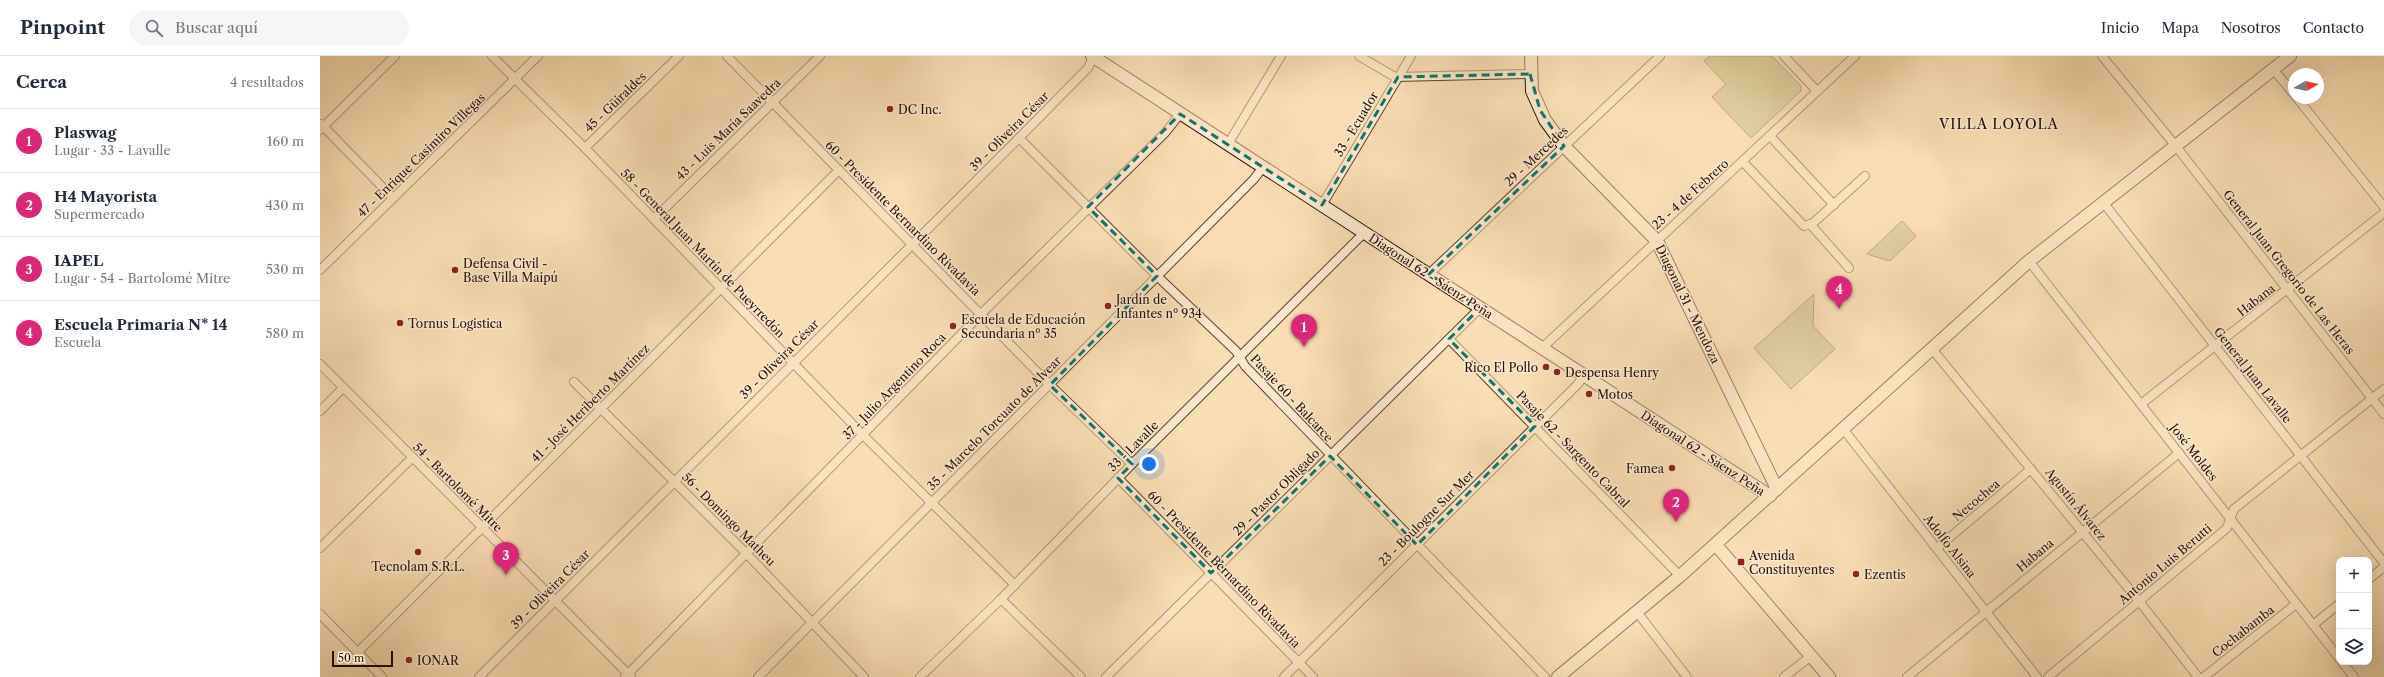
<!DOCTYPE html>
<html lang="es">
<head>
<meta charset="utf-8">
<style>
  body { margin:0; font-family:"Libre Caslon Text",serif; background:#f6f6f7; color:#1f2937 }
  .controls { position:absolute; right:12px; bottom:12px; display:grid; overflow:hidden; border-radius:8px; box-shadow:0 4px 16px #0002 }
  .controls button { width:36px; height:36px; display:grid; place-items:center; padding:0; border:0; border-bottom:1px solid #e0e1e3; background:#fff; color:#1f2937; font:20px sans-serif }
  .compass { position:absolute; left:1968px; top:12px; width:36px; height:36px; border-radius:50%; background:#fff; box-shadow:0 4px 16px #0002; rotate:81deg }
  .scale { position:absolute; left:12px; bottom:10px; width:61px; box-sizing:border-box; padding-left:4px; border:2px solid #260f05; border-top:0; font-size:11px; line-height:14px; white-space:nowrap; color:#260f05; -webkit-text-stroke:3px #fce9cd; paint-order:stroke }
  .you { position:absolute; left:829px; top:408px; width:14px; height:14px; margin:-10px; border:3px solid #fff; border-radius:50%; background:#1a73e8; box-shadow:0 0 0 6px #1a73e833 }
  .badge { display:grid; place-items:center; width:26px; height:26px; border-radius:50%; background:#db2777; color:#fff; font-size:13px; font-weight:700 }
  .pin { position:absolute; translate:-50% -33px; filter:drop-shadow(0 1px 2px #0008) }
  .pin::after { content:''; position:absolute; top:21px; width:14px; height:12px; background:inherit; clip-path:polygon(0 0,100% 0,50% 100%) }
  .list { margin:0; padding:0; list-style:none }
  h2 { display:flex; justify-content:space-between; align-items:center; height:52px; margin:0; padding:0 16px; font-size:17px }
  h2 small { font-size:13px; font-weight:400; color:#747a83 }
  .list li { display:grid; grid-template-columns:26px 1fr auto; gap:12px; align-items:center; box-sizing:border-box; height:64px; padding:0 16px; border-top:1px solid #e0e1e3 }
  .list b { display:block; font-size:15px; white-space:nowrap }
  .list p { margin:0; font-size:13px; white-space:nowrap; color:#747a83 }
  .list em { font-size:13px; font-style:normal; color:#747a83 }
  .icon { flex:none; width:22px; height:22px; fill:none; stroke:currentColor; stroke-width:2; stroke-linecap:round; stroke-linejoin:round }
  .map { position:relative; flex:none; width:2064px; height:621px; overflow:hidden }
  header { display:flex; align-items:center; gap:24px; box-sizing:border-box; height:56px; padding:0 20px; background:#fff; border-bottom:1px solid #e0e1e3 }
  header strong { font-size:19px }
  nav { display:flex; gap:22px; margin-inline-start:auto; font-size:14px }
  .search { width:280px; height:36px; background:#f6f6f7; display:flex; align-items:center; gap:10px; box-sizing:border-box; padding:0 14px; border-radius:22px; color:#747a83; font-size:15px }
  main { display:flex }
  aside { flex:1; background:#fff }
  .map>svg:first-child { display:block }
</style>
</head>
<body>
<header>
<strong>Pinpoint</strong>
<div class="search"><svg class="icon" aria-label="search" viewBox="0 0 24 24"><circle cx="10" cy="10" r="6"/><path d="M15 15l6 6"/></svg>Buscar aquí</div>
<nav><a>Inicio</a><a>Mapa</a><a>Nosotros</a><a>Contacto</a></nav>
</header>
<main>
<aside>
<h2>Cerca<small>4 resultados</small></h2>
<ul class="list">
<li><span class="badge">1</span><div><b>Plaswag</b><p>Lugar · 33 - Lavalle</p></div><em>160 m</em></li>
<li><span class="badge">2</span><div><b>H4 Mayorista</b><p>Supermercado</p></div><em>430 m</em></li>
<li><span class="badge">3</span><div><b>IAPEL</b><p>Lugar · 54 - Bartolomé Mitre</p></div><em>530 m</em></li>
<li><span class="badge">4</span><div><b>Escuela Primaria N* 14</b><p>Escuela</p></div><em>580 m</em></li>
</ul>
</aside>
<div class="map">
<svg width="2064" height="621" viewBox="0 0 2064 621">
  <rect width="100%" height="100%" fill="#faddb2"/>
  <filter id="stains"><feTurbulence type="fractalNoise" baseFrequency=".005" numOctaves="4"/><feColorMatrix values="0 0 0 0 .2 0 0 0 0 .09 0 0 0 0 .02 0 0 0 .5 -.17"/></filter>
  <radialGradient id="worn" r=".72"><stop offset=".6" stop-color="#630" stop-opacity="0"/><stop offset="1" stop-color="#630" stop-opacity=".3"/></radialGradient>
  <!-- green -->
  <g fill="#c4bf88" stroke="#756746">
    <polygon points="1390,0 1452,0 1481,30 1481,35 1431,82 1392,41 1406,28 1384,5"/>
    <polygon points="1582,165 1596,180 1570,205 1547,198"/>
    <polygon points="1494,238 1493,270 1515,293 1471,333 1434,292"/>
  </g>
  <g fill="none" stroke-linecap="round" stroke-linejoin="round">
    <defs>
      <g id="street">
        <polyline points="172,0 265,92 543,379 695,529"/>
        <polyline points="407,0 730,329 812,408"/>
        <polyline points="1039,0 1075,21 1210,18"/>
        <polyline points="1464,0 1497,35"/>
        <polyline points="1782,0 1855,89 2064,358"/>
        <polyline points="1953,13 1974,38"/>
        <polyline points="1977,42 2064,151"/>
        <polyline points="1,68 73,142"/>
        <polyline points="0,74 75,0"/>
        <polyline points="1450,80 1514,149"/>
        <polyline points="699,82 837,220 916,295 925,310 1225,621"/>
        <polyline points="908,88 961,0"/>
        <polyline points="265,92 359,0"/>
        <polyline points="1423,106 1484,170 1492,168 1545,120"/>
        <polyline points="1783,146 2064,507"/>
        <polyline points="1002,149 1091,0"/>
        <polyline points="334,163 500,0"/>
        <polyline points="1490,168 1529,212"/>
        <polyline points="1709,205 2019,602"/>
        <polyline points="0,214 218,0"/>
        <polyline points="1109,218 1340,0"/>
        <polyline points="1129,283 1360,520"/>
        <polyline points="1221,293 1535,0"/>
        <polyline points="1612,293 1819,545 1878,621"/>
        <polyline points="0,308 311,621"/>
        <polyline points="254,326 426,497 544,621"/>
        <polyline points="1821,348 2064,157"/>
        <polyline points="0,355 23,332"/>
        <polyline points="1524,374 1717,621"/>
        <polyline points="798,422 993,621"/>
        <polyline points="0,492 92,402"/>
        <polyline points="1617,492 1711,413"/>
        <polyline points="2049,523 2064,511"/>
        <polyline points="681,543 761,621"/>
        <polyline points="1317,556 1367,621"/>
        <polyline points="0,558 62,621"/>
        <polyline points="1993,569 2019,548"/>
        <polyline points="38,596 519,114"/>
        <polyline points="2022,606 2034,621"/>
        <polyline points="159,621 699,82 768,12 773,1"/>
        <polyline points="305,621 661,258 845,77 860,58"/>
        <polyline points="438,621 934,123 943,111"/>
        <polyline points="600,621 681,543 812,408 1044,177"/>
        <polyline points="786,621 1160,252"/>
        <polyline points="964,621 1258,328 1264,319"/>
        <polyline points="1464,621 1491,600"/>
        <polyline points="1587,621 1859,397"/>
        <polyline points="1728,621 1907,472 1914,453 2064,333"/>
        <polyline points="1884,621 1976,548"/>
      </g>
      <g id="secondary">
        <polyline points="772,0 1450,440"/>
        <polyline points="1211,0 1212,35 1225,64 1244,90 1337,185 1457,433"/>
        <polyline points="1396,489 1509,621"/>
        <polyline points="1238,621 1360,520 1709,205 1970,0"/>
      </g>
    </defs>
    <!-- street casing -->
    <use href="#street" stroke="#5b4230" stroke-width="10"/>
    <!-- secondary casing -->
    <use href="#secondary" stroke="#260f05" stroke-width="14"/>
    <!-- street -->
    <use href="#street" stroke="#fce9cd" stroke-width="8"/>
    <!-- secondary -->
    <use href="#secondary" stroke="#fce9cd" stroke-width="12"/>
  </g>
  <!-- marked area -->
  <path d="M0 0H2064V621H0ZM1210 18 1220 54 1244 90 1109 218 1160 252 1129 283 1215 370 1097 489 1010 400 891 517 798 422 812 408 730 329 837 220 768 151 860 58 1002 149 1078 21Z" fill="#faddb2" fill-opacity=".55" fill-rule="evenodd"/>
  <path fill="none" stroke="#0f766e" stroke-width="3" stroke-dasharray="8 5" stroke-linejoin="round" d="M1210 18 1220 54 1244 90 1109 218 1160 252 1129 283 1215 370 1097 489 1010 400 891 517 798 422 812 408 730 329 837 220 768 151 860 58 1002 149 1078 21Z"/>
  <!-- markers -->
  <g fill="#8f2418" stroke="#fce9cd" stroke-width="1.5">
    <circle cx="570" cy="53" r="4"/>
    <circle cx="135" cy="214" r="4"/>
    <circle cx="788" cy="250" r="4"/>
    <circle cx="80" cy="267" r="4"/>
    <circle cx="633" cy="270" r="4"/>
    <circle cx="1226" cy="311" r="4"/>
    <circle cx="1237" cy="316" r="4"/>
    <circle cx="1269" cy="338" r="4"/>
    <circle cx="1352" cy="412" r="4"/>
    <circle cx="98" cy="496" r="4"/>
    <rect x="1417" y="502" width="8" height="8" rx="2"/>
    <circle cx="1536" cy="518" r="4"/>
    <circle cx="89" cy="604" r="4"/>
  </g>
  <g text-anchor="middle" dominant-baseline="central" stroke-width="3" stroke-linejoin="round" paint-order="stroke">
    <!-- street labels -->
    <g font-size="12" fill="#260f05" stroke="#fce9cd">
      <text transform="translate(295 46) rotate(-44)">45 - Güiraldes</text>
      <text transform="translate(1036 68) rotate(-59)">33 - Ecuador</text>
      <text transform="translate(408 73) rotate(-44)">43 - Luis María Saavedra</text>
      <text transform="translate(689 75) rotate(-45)">39 - Oliveira César</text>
      <text transform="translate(101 99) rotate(-44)">47 - Enrique Casimiro Villegas</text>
      <text transform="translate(1216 100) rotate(-43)">29 - Mercedes</text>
      <text transform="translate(1370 138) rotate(-42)">23 - 4 de Febrero</text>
      <text transform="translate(583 162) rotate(45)">60 - Presidente Bernardino Rivadavia</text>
      <text transform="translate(383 197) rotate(46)">58 - General Juan Martín de Pueyrredón</text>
      <text transform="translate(1969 216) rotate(52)">General Juan Gregorio de Las Heras</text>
      <text transform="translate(1111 220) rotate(33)">Diagonal 62 - Sáenz Peña</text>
      <text transform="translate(1936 244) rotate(-38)">Habana</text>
      <text transform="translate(1368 248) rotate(64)">Diagonal 31 - Mendoza</text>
      <text transform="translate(459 303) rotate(-45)">39 - Oliveira César</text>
      <text transform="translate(1933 319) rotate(52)">General Juan Lavalle</text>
      <text transform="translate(574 330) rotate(-46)">37 - Julio Argentino Roca</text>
      <text transform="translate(972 342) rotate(47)">Pasaje 60 - Balcarce</text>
      <text transform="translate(270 347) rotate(-45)">41 - José Heriberto Martínez</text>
      <text transform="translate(674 367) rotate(-45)">35 - Marcelo Torcuato de Alvear</text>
      <text transform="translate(813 390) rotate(-45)">33 - Lavalle</text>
      <text transform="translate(1253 393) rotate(46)">Pasaje 62 - Sargento Cabral</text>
      <text transform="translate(1874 396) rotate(52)">José Moldes</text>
      <text transform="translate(1383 397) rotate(33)">Diagonal 62 - Sáenz Peña</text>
      <text transform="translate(138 431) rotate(45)">54 - Bartolomé Mitre</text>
      <text transform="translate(956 436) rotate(-45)">29 - Pastor Obligado</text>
      <text transform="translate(1656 444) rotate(-40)">Necochea</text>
      <text transform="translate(1756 448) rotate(51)">Agustín Álvarez</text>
      <text transform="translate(1106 462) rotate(-45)">23 - Boulogne Sur Mer</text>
      <text transform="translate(409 463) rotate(45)">56 - Domingo Matheu</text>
      <text transform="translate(1630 490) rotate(52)">Adolfo Alsina</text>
      <text transform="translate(1715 499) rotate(-40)">Habana</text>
      <text transform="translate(1845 508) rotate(-40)">Antonio Luis Berutti</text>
      <text transform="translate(904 513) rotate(46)">60 - Presidente Bernardino Rivadavia</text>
      <text transform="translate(230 533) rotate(-45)">39 - Oliveira César</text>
      <text transform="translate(1923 575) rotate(-38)">Cochabamba</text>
    </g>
    <!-- poi labels -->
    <g font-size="12" fill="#260f05" stroke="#fce9cd" text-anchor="start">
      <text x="578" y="53">DC Inc.</text>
      <text x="143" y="207">Defensa Civil -<tspan x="143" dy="14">Base Villa Maipú</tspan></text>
      <text x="796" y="243">Jardín de<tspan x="796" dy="14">Infantes nº 934</tspan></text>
      <text x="641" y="263">Escuela de Educación<tspan x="641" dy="14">Secundaria nº 35</tspan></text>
      <text x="88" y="267">Tornus Logistica</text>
      <text x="1218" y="311" text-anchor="end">Rico El Pollo</text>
      <text x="1245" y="316">Despensa Henry</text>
      <text x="1277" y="338">Motos</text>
      <text x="1344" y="412" text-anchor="end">Famea</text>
      <text x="1429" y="499">Avenida<tspan x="1429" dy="14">Constituyentes</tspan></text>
      <text x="98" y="510" text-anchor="middle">Tecnolam S.R.L.</text>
      <text x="1544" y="518">Ezentis</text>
      <text x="97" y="604">IONAR</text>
    </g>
    <!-- quarter labels -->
    <g font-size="14" letter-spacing="1" fill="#260f05" stroke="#fce9cd">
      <text x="1679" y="68">VILLA LOYOLA</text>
    </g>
  </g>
  <rect width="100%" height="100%" filter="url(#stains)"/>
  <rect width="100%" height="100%" fill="url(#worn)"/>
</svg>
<div class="controls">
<button>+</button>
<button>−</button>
<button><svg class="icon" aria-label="layers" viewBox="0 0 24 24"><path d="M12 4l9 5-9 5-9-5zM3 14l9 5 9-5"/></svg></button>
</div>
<svg class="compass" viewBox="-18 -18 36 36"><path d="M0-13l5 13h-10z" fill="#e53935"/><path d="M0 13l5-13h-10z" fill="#747a83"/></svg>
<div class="scale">50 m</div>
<div class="you"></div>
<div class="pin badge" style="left:984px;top:291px">1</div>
<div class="pin badge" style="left:1356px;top:466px">2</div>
<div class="pin badge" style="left:186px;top:519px">3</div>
<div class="pin badge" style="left:1519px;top:253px">4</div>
</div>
</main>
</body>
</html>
